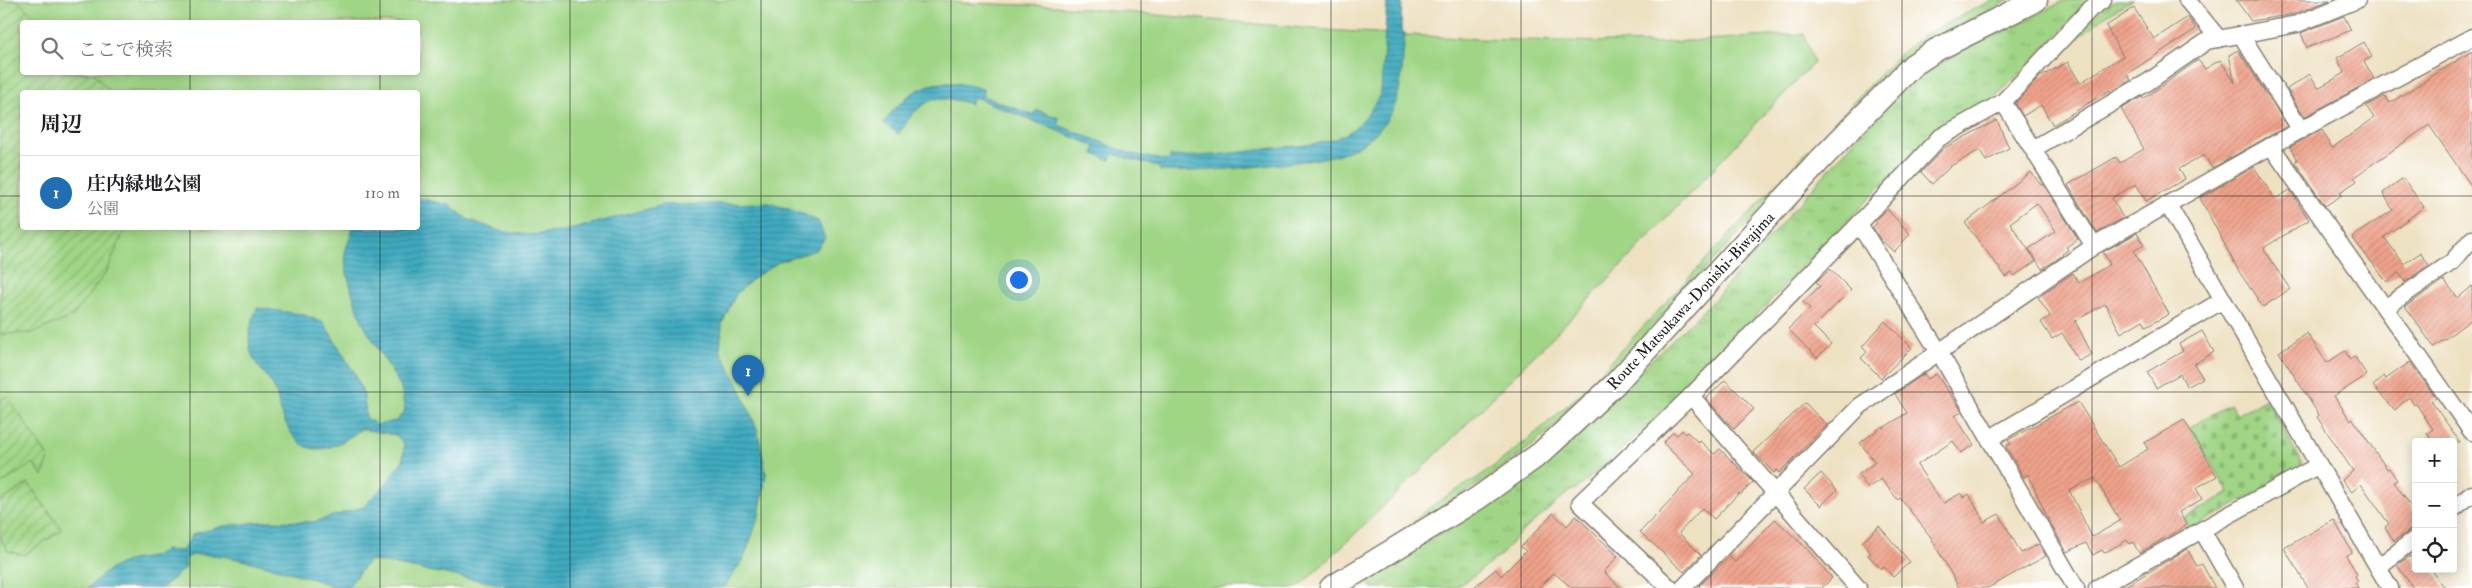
<!DOCTYPE html>
<html lang="ja">
<head>
<meta charset="utf-8">
<style>
  body { margin:0; font-family:"IM FELL Double Pica","Noto Serif JP",serif; background:#f6f6f6; color:#202124 }
  .controls { position:absolute; right:15px; bottom:15px; display:grid; overflow:hidden; border-radius:5px; box-shadow:0 2px 12px #0003 }
  .controls button { width:45px; height:45px; display:grid; place-items:center; padding:0; border:0; border-bottom:1px solid #e0e0e0; background:#fff; color:#202124; font:25px sans-serif }
  .you { position:absolute; left:1018px; top:279px; width:18px; height:18px; margin:-12px; border:4px solid #fff; border-radius:50%; background:#1a73e8; box-shadow:0 0 0 8px #1a73e833 }
  .badge { display:grid; place-items:center; width:32px; height:32px; border-radius:50%; background:#1f6fb2; color:#fff; font-size:16px; font-weight:700 }
  .pin { position:absolute; translate:-50% -41px; filter:drop-shadow(0 1px 2px #0008) }
  .pin::after { content:''; position:absolute; top:26px; width:18px; height:15px; background:inherit; clip-path:polygon(0 0,100% 0,50% 100%) }
  .list { margin:0; padding:0; list-style:none }
  h2 { display:flex; justify-content:space-between; align-items:center; height:65px; margin:0; padding:0 20px; font-size:21px }
  h2 small { font-size:16px; font-weight:400; color:#757577 }
  .list li { display:grid; grid-template-columns:32px 1fr auto; gap:15px; align-items:center; box-sizing:border-box; height:75px; padding:0 20px; border-top:1px solid #e0e0e0 }
  .list b { display:block; font-size:19px; white-space:nowrap }
  .list p { margin:0; font-size:16px; white-space:nowrap; color:#757577 }
  .list em { font-size:16px; font-style:normal; color:#757577 }
  .icon { flex:none; width:28px; height:28px; fill:none; stroke:currentColor; stroke-width:2; stroke-linecap:round; stroke-linejoin:round }
  .map { position:relative; flex:none; width:2472px; height:588px; overflow:hidden }
  .search { position:absolute; background:#fff; box-shadow:0 2px 12px #0003; left:20px; top:20px; width:400px; height:55px; display:flex; align-items:center; gap:12px; box-sizing:border-box; padding:0 18px; border-radius:5px; color:#757577; font-size:19px }
  .panel { position:absolute; background:#fff; box-shadow:0 2px 12px #0003; left:20px; top:90px; width:400px; height:140px; border-radius:5px }
  .map>svg:first-child { display:block }
</style>
</head>
<body>
<div class="map">
<svg width="2472" height="588" viewBox="0 0 2472 588">
  <defs>
    <pattern id="grass-tufts" width="24" height="20" patternUnits="userSpaceOnUse" patternTransform="scale(1.25)"><rect width="24" height="20" fill="#a0d586"/><path d="M3 7l-1-3M5 7V3M7 7l1-3M15 17l-1-3M17 17v-4M19 17l1-3" fill="none" stroke="#89b673"/></pattern>
    <pattern id="cemetery-stones" width="16" height="16" patternUnits="userSpaceOnUse" patternTransform="scale(1.25)"><rect width="16" height="16" fill="#a0d586"/><path d="M2 7V4a2 2 0 0 1 4 0v3zM10 15v-3a2 2 0 0 1 4 0v3z" fill="#89b673"/></pattern>
    <pattern id="garden-furrows" width="10" height="10" patternUnits="userSpaceOnUse" patternTransform="scale(1.25)"><rect width="10" height="10" fill="#a0d586"/><path d="M-1 1l2-2M0 10L10 0M9 11l2-2" fill="none" stroke="#89b673"/></pattern>
    <pattern id="water-rules" width="6" height="5" patternUnits="userSpaceOnUse" patternTransform="scale(1.25)"><rect width="6" height="5" fill="#3faabf"/><path d="M0 2.5h6" fill="none" stroke="#348a9a"/></pattern>
    <pattern id="building-hatch" width="6" height="6" patternUnits="userSpaceOnUse" patternTransform="scale(1.25)"><rect width="6" height="6" fill="#efa28b"/><path d="M-1 1l2-2M0 6l6-6M5 7l2-2" fill="none" stroke="#cc8b77"/></pattern>
  </defs>
  <rect width="100%" height="100%" fill="#fff"/>
  <filter id="ink" filterUnits="userSpaceOnUse"><feTurbulence type="fractalNoise" baseFrequency=".02" numOctaves="2"/><feDisplacementMap in="SourceGraphic" scale="10" xChannelSelector="R" yChannelSelector="G"/><feConvolveMatrix kernelMatrix="1 2 1 2 8 2 1 2 1" color-interpolation-filters="sRGB"/></filter>
  <filter id="wash" filterUnits="userSpaceOnUse"><feTurbulence type="fractalNoise" baseFrequency=".0096" numOctaves="4" result="noise"/><feDisplacementMap in="SourceGraphic" scale="20" xChannelSelector="R" yChannelSelector="G"/><feGaussianBlur stdDeviation="1.12" result="paint"/><feColorMatrix in="noise" values="0 0 0 0 0 0 0 0 0 0 0 0 0 0 0 0 0 1.4 0 .05"/><feComposite in="paint" operator="in"/></filter>
  <g filter="url(#wash)">
    <rect width="100%" height="100%" fill="#eee1c2"/>
    <!-- grass -->
    <g fill="url(#grass-tufts)" stroke="#5e7851">
      <path d="M1992 0H2009L1919 47 1890 72 1582 401 1534 444 1484 481 1419 521 1412 523C1431 503 1457 491 1480 476 1515 452 1546 424 1578 396L1895 58 1924 35Z"/>
      <polygon points="2066,0 2091,0 2021,73 1989,102 1934,131 1664,411 1577,489 1570,491 1517,536 1502,554 1472,577 1454,588 1372,588 1367,580 1512,486 1573,440 1622,388 1716,298 1862,132 1915,79 1973,44 1992,37"/>
      <path d="M2115 0H2133C2106 12 2083 34 2061 53L2059 52 2097 13Z"/>
    </g>
    <!-- cemetery -->
    <polygon fill="url(#cemetery-stones)" stroke="#5e7851" points="2266,399 2301,461 2301,469 2190,529 2184,518 2229,493 2199,443 2195,444 2187,429 2230,404 2237,415"/>
    <!-- park -->
    <path fill="#a0d586" stroke="#5e7851" fill-rule="evenodd" d="M0 0H946L962 3 1056 6 1326 30 1476 39 1655 43 1804 34 1814 62C1646 241 1477 420 1298 588H0ZM22 22H418V72H22ZM22 92H418V228H22Z"/>
    <!-- garden -->
    <g fill="url(#garden-furrows)" stroke="#5e7851">
      <polygon points="0,0 17,0 40,22 22,22 22,72 94,73 110,92 22,92 22,228 125,228 107,271 72,317 32,333 0,334"/>
      <polygon points="7,396 49,458 43,476 33,463 0,485 0,400"/>
      <polygon points="28,483 62,530 24,555 8,551 0,538 0,502"/>
    </g>
    <!-- water -->
    <g fill="url(#water-rules)" stroke="#2e636e">
      <path d="M1387 0H1402L1401 31 1405 33C1402 59 1404 91 1390 115 1383 127 1371 139 1358 146 1337 158 1312 160 1288 163 1245 168 1203 172 1160 171L1159 167 1113 154 1110 160 1094 154 1095 146 974 97 970 104C933 92 918 102 899 134L883 123C913 84 936 75 983 89V96L1033 115 1037 110 1059 118 1058 125 1131 154 1169 161 1170 156C1205 158 1239 152 1274 148 1300 145 1326 146 1349 132 1363 123 1373 107 1381 93Z"/>
      <path d="M418 198 450 205 467 219 500 231 531 235 569 230 662 205 769 203 801 213 818 221 825 238 816 250 779 262 755 277 736 294 722 324 720 350 737 382 758 431 766 474 759 516 744 558 724 588H506L505 585 369 560 347 588H341C314 580 204 542 185 559L186 567 162 588H88C101 575 113 565 131 560 143 558 155 558 165 550L182 551 193 534 224 526 268 521 313 522 363 507 385 485 403 460 404 444 396 435 361 429C324 458 297 459 280 409 278 403 278 397 275 391 271 380 265 374 258 366 244 347 249 328 257 308L302 314 324 323 355 374 364 396 366 417 376 425 396 421 405 411 401 387 363 324 353 296 346 269 345 252 353 228H418Z"/>
    </g>
    <g id="blocks">
      <!-- building -->
      <g fill="url(#building-hatch)" fill-rule="evenodd">
        <polygon points="2236,0 2330,0 2294,14 2251,21"/>
        <polygon points="2134,8 2154,39 2188,17 2196,29 2127,74 2131,80 2111,92 2110,90 2053,125 2041,105 2023,116 2016,105 2017,101 2040,77 2068,62 2080,83 2123,56 2106,26"/>
        <polygon points="2344,16 2351,30 2307,48 2301,33"/>
        <polygon points="2364,42 2372,57 2364,61 2374,79 2304,117 2287,89 2310,74 2318,88 2345,73 2337,58"/>
        <polygon points="2238,50 2287,126 2212,168 2204,155 2179,169 2185,179 2146,201 2136,184 2112,198 2123,218 2097,233 2068,185 2116,157 2120,163 2144,149 2121,109 2142,97 2143,99 2198,60 2205,69 2220,60 2235,83 2229,55"/>
        <polygon points="2472,51 2472,187 2429,125 2354,177 2357,181 2340,192 2342,195 2325,206 2295,162 2297,160 2290,147 2322,130 2332,148 2374,118 2366,106 2385,96 2390,103"/>
        <polygon points="1997,120 2009,148 1986,161 1980,150 1951,166 1932,184 1921,172 1944,148"/>
        <polygon points="2254,167 2275,199 2290,190 2309,220 2265,247 2264,250 2290,289 2263,307 2238,270 2200,198"/>
        <polygon points="2031,172 2041,185 2043,184 2078,239 2066,247 2068,250 2062,254 2063,255 2042,269 2029,249 2056,231 2037,203 2010,223 2036,261 2014,276 2012,273 2006,277 1965,223"/>
        <polygon points="2403,178 2424,207 2384,237 2404,264 2420,253 2429,265 2405,282 2399,273 2387,282 2352,237 2393,210 2383,193"/>
        <polygon points="1887,209 1910,234 1894,252 1880,239 1873,227 1877,223 1875,221"/>
        <polygon points="2137,233 2144,245 2134,251 2169,314 2146,327 2143,320 2121,333 2105,304 2075,321 2092,354 2079,361 2062,333 2052,339 2041,322 2050,316 2038,297 2073,273 2079,283 2110,264 2103,252"/>
        <polygon points="1830,269 1851,290 1814,327 1831,344 1817,358 1788,329 1810,308 1803,302 1820,286 1816,282"/>
        <polygon points="2444,280 2458,298 2472,286 2472,319 2434,347 2405,307"/>
        <polygon points="1885,321 1912,348 1881,378 1861,358 1867,352 1862,347"/>
        <polygon points="2202,331 2214,352 2194,364 2203,378 2187,387 2180,374 2156,388 2147,372 2183,351 2179,344"/>
        <polygon points="2307,333 2327,363 2345,351 2350,359 2354,356 2367,375 2334,396 2351,421 2353,419 2387,469 2389,468 2397,480 2394,482 2416,513 2416,526 2394,541 2385,527 2389,524 2361,484 2352,492 2342,480 2353,471 2317,417 2319,415 2279,352"/>
        <polygon points="2410,362 2436,398 2431,401 2460,442 2433,442 2427,433 2433,429 2416,404 2414,405 2409,397 2395,410 2373,386 2384,376 2386,379"/>
        <polygon points="1924,374 1928,379 1936,374 1962,411 1955,416 1974,445 1961,453 1953,441 1917,465 1941,501 1944,503 1961,493 1963,498 1969,494 1984,522 1999,514 2021,553 2039,544 2046,556 1988,588 1959,588 1930,536 1900,498 1898,500 1881,479 1868,488 1858,475 1875,462 1860,443 1882,426 1883,428 1907,413 1895,394"/>
        <polygon points="1725,380 1754,409 1734,429 1706,399"/>
        <path d="M2078 402 2119 467 2148 449 2144 443 2184 420 2217 476 2196 488 2202 499 2179 512 2187 525 2139 553 2133 542 2130 544 2127 540 2104 553 2102 550 2093 555 2086 543 2067 552 2049 521 2028 474 2024 477 2006 446 2011 444 2008 440ZM2095 478 2120 521 2092 537 2069 490Z"/>
        <polygon points="1805,403 1827,425 1779,473 1777,470 1774,473 1753,452"/>
        <polygon points="1682,430 1685,434 1687,432 1699,443 1700,441 1714,454 1720,449 1753,482 1740,495 1739,493 1714,519 1702,508 1679,533 1701,555 1684,572 1640,532 1695,474 1663,443 1673,432 1677,435"/>
        <polygon points="1821,473 1837,490 1821,506 1804,489"/>
        <polygon points="1553,513 1567,526 1576,516 1618,556 1604,572 1621,588 1572,588 1554,573 1539,588 1473,588 1496,569 1501,576 1526,551 1521,547"/>
        <polygon points="1775,519 1806,548 1832,578 1822,588 1701,588 1699,586 1729,557 1735,562"/>
        <polygon points="2334,520 2352,552 2346,555 2357,574 2355,576 2358,581 2355,582 2358,588 2308,588 2284,548"/>
        <polygon points="1879,526 1910,562 1893,577 1883,566 1881,569 1868,555 1871,553 1862,542"/>
        <polygon points="2187,549 2197,566 2202,564 2215,588 2122,588"/>
        <polygon points="2410,556 2416,563 2416,569 2431,569 2445,588 2413,588 2397,565"/>
      </g>
    </g>
  </g>
  <g filter="url(#ink)">
    <use href="#blocks" fill-opacity="0" stroke="#857e6f" stroke-width="1"/>
    <g fill="none" stroke-linecap="round" stroke-linejoin="round">
      <defs>
        <g id="minor">
          <polyline points="2187,0 2219,39"/>
          <polyline points="2241,35 2301,130"/>
          <polyline points="2003,102 2094,246"/>
          <polyline points="2271,146 2472,432"/>
          <polyline points="2033,149 2148,82 2207,41 2297,24 2357,0"/>
          <polyline points="2168,205 2390,588"/>
          <polyline points="1859,224 1939,352 2076,588"/>
          <polyline points="2385,308 2452,262 2472,239"/>
          <polyline points="1691,396 1858,588"/>
          <polyline points="1989,439 2223,300"/>
          <polyline points="2453,509 2472,494"/>
          <polyline points="2202,530 2235,588"/>
          <polyline points="2378,567 2416,538"/>
          <polyline points="1670,588 1580,503 1691,396 1859,224 1939,138 2003,102 2090,9 2103,0"/>
          <polyline points="1683,588 1860,406 2094,246 2271,146 2472,37"/>
          <polyline points="2097,588 2319,465"/>
        </g>
        <polyline id="secondary" points="1331,588 1478,498 1541,453 1615,384 1820,160 1913,65 1936,50 2036,0"/>
      </defs>
      <!-- minor casing -->
      <use href="#minor" stroke="#857e6f" stroke-width="19"/>
      <!-- secondary casing -->
      <use href="#secondary" stroke="#857e6f" stroke-width="25"/>
      <!-- minor -->
      <use href="#minor" stroke="#fff" stroke-width="16"/>
      <!-- secondary -->
      <use href="#secondary" stroke="#fff" stroke-width="22"/>
    </g>
  </g>
  <!-- grid -->
  <path fill="none" stroke="#1c1c1c" stroke-width="1" stroke-opacity="0.55" d="M190 0V22M380 0V22M570 0V588M761 0V588M951 0V588M1141 0V588M1331 0V588M1521 0V588M1711 0V588M1902 0V588M2092 0V588M2282 0V588M190 72V92M380 72V92M0 196H22M418 196H2472M190 228V588M380 228V588M0 392H2472"/>
  <g text-anchor="middle" dominant-baseline="central" stroke-width="4" stroke-linejoin="round" paint-order="stroke">
    <!-- street labels -->
    <g font-size="16" fill="#1c1c1c" stroke="#fff">
      <text transform="translate(1691 301) rotate(-47)">Route Matsukawa-Donishi-Biwajima</text>
    </g>
  </g>
</svg>
<div class="controls">
<button>+</button>
<button>−</button>
<button><svg class="icon" aria-label="locate" viewBox="0 0 24 24"><circle cx="12" cy="12" r="6"/><path d="M12 2v4M12 18v4M2 12h4M18 12h4"/></svg></button>
</div>
<div class="you"></div>
<div class="pin badge" style="left:748px;top:396px">1</div>
<div class="search"><svg class="icon" aria-label="search" viewBox="0 0 24 24"><circle cx="10" cy="10" r="6"/><path d="M15 15l6 6"/></svg>ここで検索</div>
<section class="panel">
<h2>周辺<small></small></h2>
<ul class="list">
<li><span class="badge">1</span><div><b>庄内緑地公園</b><p>公園</p></div><em>110 m</em></li>
</ul>
</section>
</div>
</body>
</html>
